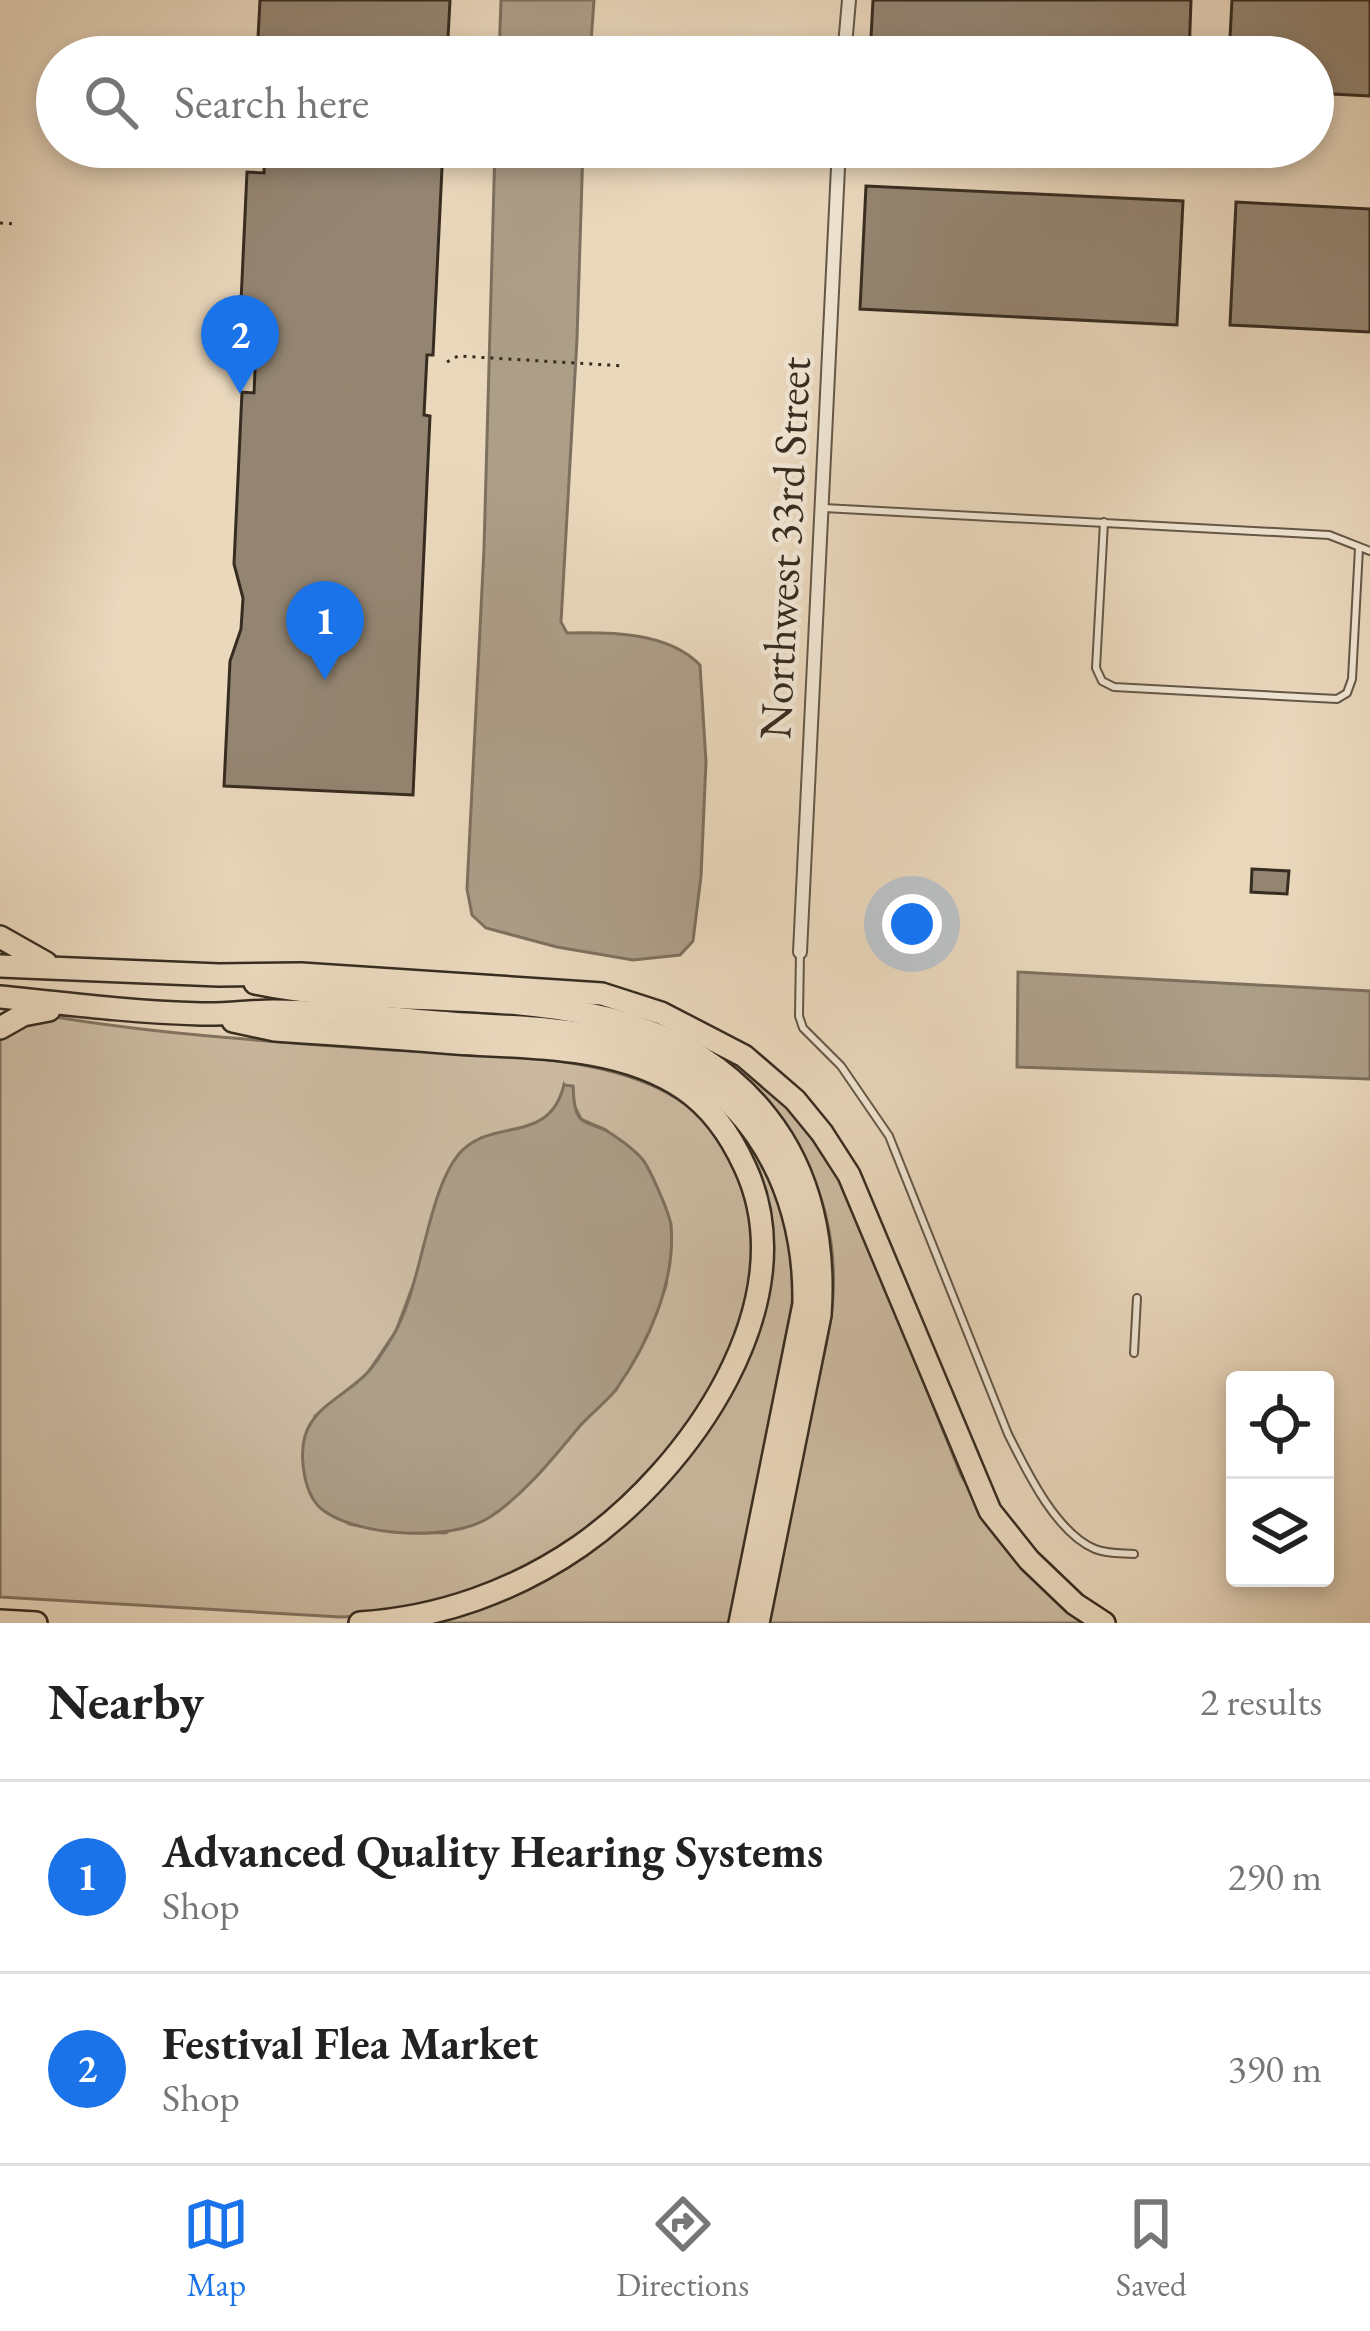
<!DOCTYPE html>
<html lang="en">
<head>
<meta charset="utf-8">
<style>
  body { margin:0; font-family:"EB Garamond",serif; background:#f6f6f6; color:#222 }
  .controls { position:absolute; right:36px; bottom:36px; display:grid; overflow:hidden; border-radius:12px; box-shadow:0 6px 18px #0003 }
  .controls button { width:108px; height:108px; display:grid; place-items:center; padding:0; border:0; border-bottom:3px solid #e0e0e0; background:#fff; color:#222; font:60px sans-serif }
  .you { position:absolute; left:912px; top:924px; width:42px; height:42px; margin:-30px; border:9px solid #fff; border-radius:50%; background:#1a73e8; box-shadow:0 0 0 18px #1a73e833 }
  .badge { display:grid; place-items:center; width:78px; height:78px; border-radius:50%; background:#1a73e8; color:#fff; font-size:39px; font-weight:700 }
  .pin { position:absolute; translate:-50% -99px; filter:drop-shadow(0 3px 6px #0008) }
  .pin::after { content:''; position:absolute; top:63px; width:42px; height:36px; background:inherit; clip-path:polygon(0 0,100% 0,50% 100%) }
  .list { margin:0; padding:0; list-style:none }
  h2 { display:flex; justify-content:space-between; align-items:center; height:156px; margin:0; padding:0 48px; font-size:51px }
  h2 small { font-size:39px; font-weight:400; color:#767676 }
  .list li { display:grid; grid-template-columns:78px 1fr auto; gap:36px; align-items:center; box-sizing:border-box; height:192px; padding:0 48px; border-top:3px solid #e0e0e0 }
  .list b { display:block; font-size:45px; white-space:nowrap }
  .list p { margin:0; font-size:39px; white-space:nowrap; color:#767676 }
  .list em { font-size:39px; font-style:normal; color:#767676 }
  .icon { flex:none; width:66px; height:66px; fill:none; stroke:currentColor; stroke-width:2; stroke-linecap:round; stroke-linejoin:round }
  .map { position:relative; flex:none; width:1370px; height:1623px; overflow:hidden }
  .search { position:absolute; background:#fff; box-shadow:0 6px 18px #0003; left:36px; right:36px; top:36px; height:132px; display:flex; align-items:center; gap:30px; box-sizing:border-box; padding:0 42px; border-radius:66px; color:#767676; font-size:45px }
  .sheet { height:540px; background:#fff }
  nav { display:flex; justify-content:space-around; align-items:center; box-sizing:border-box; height:168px; border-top:3px solid #e0e0e0; background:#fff; font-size:33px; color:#767676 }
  nav a { display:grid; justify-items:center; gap:6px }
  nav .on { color:#1a73e8 }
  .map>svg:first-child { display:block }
</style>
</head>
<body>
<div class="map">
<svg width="1370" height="1623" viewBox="0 0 1370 1623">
  <rect width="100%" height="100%" fill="#ead8bd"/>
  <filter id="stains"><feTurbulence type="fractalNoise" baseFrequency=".00167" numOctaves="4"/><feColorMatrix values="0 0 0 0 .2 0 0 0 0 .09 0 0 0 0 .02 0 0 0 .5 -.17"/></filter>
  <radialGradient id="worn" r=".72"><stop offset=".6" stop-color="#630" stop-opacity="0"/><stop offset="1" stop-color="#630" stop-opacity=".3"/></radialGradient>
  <!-- green -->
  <g fill="#ccbba2" stroke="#827461" stroke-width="3" fill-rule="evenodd">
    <path d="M49 1016C156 1034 266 1041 374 1049 462 1055 601 1050 676 1098 702 1115 721 1137 735 1165 796 1291 697 1441 601 1521 534 1577 428 1615 341 1617L0 1597V1035ZM564 1085 581 1119 606 1130 671 1224 666 1286 650 1328 616 1390 582 1423 446 1533 397 1532 349 1524 315 1416 367 1374 396 1331 422 1261 481 1138C520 1128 554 1128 564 1085Z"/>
    <path d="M704 1043 727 1055 794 1109 845 1186 961 1475C995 1535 1031 1582 1087 1623H765C779 1557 794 1492 808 1426 816 1388 827 1349 832 1309 843 1199 791 1107 704 1043Z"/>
    <path d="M750 1142C780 1194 795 1244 792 1304L730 1623H425L460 1613 649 1496 767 1291 770 1223 746 1143Z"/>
  </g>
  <!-- water -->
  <g fill="#ad9e88" stroke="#7e705e" stroke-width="3">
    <polygon points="501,0 594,0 590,57 499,57"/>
    <path d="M495 147H583L577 339 561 622 567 633C611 632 668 632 700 665L706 762 701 876 693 941 680 955 633 960 557 947 486 928 472 915 467 889 484 549Z"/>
    <polygon points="1018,972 1370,991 1370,1079 1017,1067"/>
    <path d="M564 1085 573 1086C574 1097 573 1112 582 1120 589 1125 600 1127 607 1131 618 1138 635 1150 643 1160 650 1169 670 1214 671 1226 676 1281 648 1344 617 1388 607 1402 591 1413 579 1427 553 1458 525 1494 490 1517 452 1542 361 1537 324 1511 304 1497 299 1458 305 1436 314 1405 349 1394 368 1372 378 1361 386 1347 394 1334 422 1285 427 1194 458 1155 491 1115 549 1147 564 1085Z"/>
  </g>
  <!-- building -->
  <g fill="#948572" stroke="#372c20" stroke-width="3">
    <polygon points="260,0 450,0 447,57 257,57"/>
    <polygon points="873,0 1191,0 1189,57 870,57"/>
    <polygon points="1232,0 1370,0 1370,96 1313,93 1313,57 1229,57"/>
    <polygon points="265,147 443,147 433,355 427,355 424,415 430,416 413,795 224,786 230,661 241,629 243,598 234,564 242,392 254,393 256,346 239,345 247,172 264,173"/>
    <polygon points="866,186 1183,201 1177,325 860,309"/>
    <polygon points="1236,202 1370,209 1370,332 1230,325"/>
    <polygon points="1252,869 1289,871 1287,894 1251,892"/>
  </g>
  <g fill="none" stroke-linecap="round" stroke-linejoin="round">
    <defs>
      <g id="service">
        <polyline points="824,508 1329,535 1370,551"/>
        <polyline points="1104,522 1096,668 1102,681 1114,687 1337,699 1347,693 1352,679 1359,548"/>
        <path d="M800 952 799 1016 803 1028 841 1066 889 1136 1008 1434C1026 1470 1056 1533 1095 1549 1107 1554 1121 1553 1134 1554"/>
        <polyline points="1134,1353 1137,1298"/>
      </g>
      <g id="minor">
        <polyline points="844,57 849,0"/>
        <polyline points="800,952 839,147"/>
      </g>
      <g id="motorway">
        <polyline points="0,937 46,963"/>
        <polyline points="0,966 219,975 301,974 602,994 661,1013 744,1056 795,1100 822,1133 849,1175 990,1511 1029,1560 1075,1604 1104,1623"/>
        <path d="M255 983C425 1019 645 961 767 1117 812 1174 825 1245 820 1315L758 1623"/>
        <path d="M0 997C67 1004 134 1012 201 1014 225 1015 250 1011 274 1011 338 1011 402 1020 466 1024 515 1027 564 1028 612 1039 740 1070 806 1177 804 1304L740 1623"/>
        <path d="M233 1021 275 1030C335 1034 395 1038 456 1043 531 1048 619 1045 684 1089 713 1109 731 1136 745 1167 808 1302 689 1470 580 1546 515 1591 439 1618 360 1623"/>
        <polyline points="0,1028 23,1015 49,1010"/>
        <polyline points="0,1621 36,1623"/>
      </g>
    </defs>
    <!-- service casing -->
    <use href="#service" stroke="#645747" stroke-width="10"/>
    <!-- minor casing -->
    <use href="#minor" stroke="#645747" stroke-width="16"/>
    <!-- motorway casing -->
    <use href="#motorway" stroke="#372c20" stroke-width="26"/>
    <!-- path -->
    <g stroke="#372c20" stroke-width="3" stroke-dasharray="3 6" stroke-linecap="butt">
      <polyline points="0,223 17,224"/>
      <polyline points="447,362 458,356 625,366"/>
    </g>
    <!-- service -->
    <use href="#service" stroke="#f1e6d4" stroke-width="6"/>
    <!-- minor -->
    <use href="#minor" stroke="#f1e6d4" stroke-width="12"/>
    <!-- motorway -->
    <use href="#motorway" stroke="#ead8bd" stroke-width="21"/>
  </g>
  <g text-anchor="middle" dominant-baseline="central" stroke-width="9" stroke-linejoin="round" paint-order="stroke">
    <!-- street labels -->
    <g font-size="45" fill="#372c20" stroke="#f1e6d4">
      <text transform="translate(784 548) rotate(-87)">Northwest 33rd Street</text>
    </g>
  </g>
  <rect width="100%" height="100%" filter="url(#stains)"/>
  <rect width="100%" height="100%" fill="url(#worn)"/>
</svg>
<div class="controls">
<button><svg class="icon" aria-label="locate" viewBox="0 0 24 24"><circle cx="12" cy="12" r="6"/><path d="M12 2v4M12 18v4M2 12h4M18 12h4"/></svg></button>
<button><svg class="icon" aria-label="layers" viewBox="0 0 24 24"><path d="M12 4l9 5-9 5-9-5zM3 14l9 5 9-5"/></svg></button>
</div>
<div class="you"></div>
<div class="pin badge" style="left:325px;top:680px">1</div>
<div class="pin badge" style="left:240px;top:394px">2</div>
<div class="search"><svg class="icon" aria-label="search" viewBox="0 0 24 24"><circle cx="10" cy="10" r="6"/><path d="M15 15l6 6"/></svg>Search here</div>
</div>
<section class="sheet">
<h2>Nearby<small>2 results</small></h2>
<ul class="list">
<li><span class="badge">1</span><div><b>Advanced Quality Hearing Systems</b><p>Shop</p></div><em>290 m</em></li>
<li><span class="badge">2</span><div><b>Festival Flea Market</b><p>Shop</p></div><em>390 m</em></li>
</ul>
</section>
<nav>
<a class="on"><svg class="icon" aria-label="map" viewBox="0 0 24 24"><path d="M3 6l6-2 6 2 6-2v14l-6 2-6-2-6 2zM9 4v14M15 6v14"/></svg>Map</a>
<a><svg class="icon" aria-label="directions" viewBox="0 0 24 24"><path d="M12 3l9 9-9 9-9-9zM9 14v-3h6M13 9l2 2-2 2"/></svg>Directions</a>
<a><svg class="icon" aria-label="saved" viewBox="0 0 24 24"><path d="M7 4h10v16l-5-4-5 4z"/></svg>Saved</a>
</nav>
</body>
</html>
